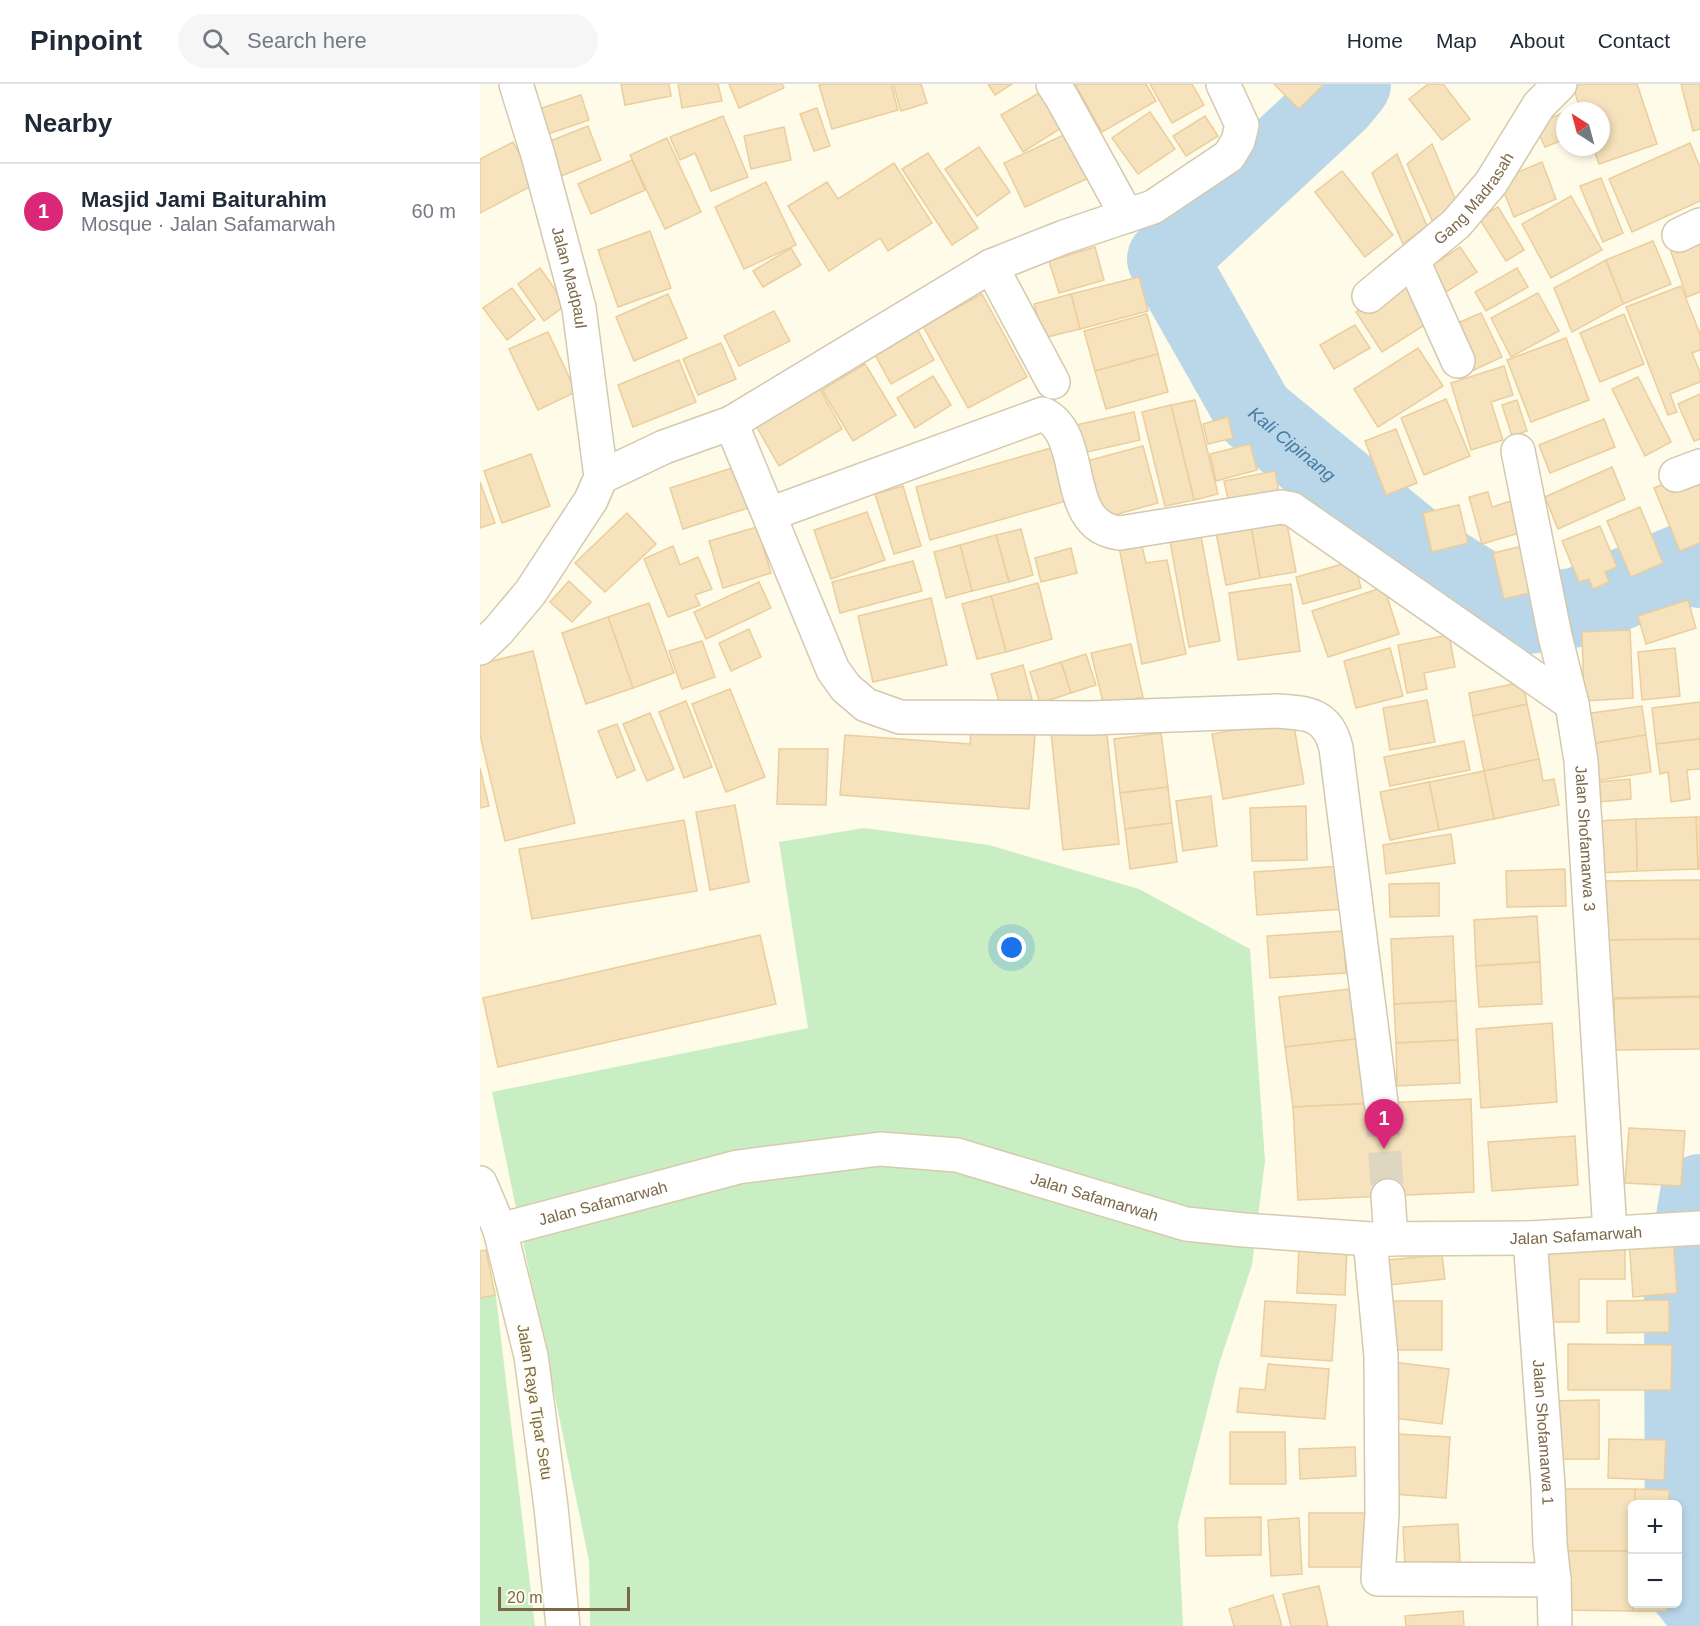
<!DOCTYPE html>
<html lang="en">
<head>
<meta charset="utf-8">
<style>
  body { margin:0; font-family:Helvetica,sans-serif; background:#f6f6f7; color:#1f2937 }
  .controls { position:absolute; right:18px; bottom:18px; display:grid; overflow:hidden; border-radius:9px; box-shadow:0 3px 9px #0003 }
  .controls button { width:54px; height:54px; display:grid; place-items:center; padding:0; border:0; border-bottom:2px solid #e0e1e3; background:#fff; color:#1f2937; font:30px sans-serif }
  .compass { position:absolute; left:1076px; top:18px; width:54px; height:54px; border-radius:50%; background:#fff; box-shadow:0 3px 9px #0003; rotate:324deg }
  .scale { position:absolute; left:18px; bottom:15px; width:132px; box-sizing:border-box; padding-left:6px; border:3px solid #7c6849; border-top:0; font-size:16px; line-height:21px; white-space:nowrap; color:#7c6849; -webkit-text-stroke:4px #fffdf0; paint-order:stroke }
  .you { position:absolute; left:532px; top:864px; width:21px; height:21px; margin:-15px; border:4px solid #fff; border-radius:50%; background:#1a73e8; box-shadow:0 0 0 9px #1a73e833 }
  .badge { display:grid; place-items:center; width:39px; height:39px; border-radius:50%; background:#db2777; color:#fff; font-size:20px; font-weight:700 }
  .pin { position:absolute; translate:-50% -50px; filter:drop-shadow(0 2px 3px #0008) }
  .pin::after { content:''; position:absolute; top:32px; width:21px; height:18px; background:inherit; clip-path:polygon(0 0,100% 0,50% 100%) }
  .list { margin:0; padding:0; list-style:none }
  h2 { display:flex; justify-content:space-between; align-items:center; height:78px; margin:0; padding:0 24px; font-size:26px }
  h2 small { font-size:20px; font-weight:400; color:#747a83 }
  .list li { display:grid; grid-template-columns:39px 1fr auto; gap:18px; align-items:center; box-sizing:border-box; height:96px; padding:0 24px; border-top:2px solid #e0e1e3 }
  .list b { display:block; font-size:22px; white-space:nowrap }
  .list p { margin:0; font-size:20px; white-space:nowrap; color:#747a83 }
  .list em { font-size:20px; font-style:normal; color:#747a83 }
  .icon { flex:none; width:33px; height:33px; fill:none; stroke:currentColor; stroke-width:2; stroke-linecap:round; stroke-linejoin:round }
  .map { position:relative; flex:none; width:1220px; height:1542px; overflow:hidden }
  header { display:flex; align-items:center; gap:36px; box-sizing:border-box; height:84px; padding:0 30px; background:#fff; border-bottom:2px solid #e0e1e3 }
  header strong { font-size:28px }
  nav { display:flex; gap:33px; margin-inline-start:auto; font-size:21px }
  .search { width:420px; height:54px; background:#f6f6f7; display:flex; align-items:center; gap:15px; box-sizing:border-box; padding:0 21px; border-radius:33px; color:#747a83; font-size:22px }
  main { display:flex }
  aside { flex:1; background:#fff }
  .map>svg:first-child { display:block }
</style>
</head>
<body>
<header>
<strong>Pinpoint</strong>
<div class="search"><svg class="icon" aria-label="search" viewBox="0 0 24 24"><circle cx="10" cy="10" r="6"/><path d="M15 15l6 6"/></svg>Search here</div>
<nav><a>Home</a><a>Map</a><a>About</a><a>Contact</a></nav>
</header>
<main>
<aside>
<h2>Nearby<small></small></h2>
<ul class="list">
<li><span class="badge">1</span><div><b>Masjid Jami Baiturahim</b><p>Mosque · Jalan Safamarwah</p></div><em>60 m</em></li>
</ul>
</aside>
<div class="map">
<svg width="1220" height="1542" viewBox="0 0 1220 1542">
  <rect width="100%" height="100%" fill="#fefbe8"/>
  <!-- green -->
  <g fill="#caeec4">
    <polygon points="384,744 509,761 659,805 770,865 785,1077 772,1181 739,1280 698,1440 703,1542 110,1542 109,1477 12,1008 328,944 299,758"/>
    <polygon points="15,1204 55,1542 0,1542 0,1207"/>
  </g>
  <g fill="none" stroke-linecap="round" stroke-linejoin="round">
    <!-- river -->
    <g stroke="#bad7ea" stroke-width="80">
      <path id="s1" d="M871 0 857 17 687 175 775 330 953 476 1042 531 1099 523 1214 475 1220 484"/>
      <polyline points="1220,1110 1204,1204 1205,1500 1220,1519"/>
    </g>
  </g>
  <!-- building -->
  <g fill="#f6e3bd" stroke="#ebce9c" stroke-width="1.5">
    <polygon points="141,0 189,0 191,12 145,21"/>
    <polygon points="198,0 238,0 242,17 202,24"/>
    <polygon points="249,0 302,0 304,4 259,24"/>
    <polygon points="344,0 411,0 418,26 352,45 339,1"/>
    <polygon points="413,0 441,0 447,19 421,27"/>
    <polygon points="508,0 532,0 515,11"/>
    <polygon points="595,0 666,0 676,17 622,48"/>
    <polygon points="670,0 712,0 724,21 692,39"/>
    <polygon points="794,0 844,0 819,25"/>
    <polygon points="948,0 963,0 990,35 962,56 929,15"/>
    <polygon points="1102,0 1157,0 1177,60 1119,80 1113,63 1121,63 1121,27 1101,27 1093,3"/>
    <polygon points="1201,0 1220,0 1220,45 1213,47"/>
    <polygon points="564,6 586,41 543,68 521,31"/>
    <polygon points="101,11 109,36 68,50 59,25"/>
    <polygon points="337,24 350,62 334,67 320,30"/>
    <polygon points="670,28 695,65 658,90 632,54"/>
    <polygon points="1085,28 1085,55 1065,63 1055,41"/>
    <polygon points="243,32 268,93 231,107 215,69 200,76 190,53"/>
    <polygon points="725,32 738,52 706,72 693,52"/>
    <polygon points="108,42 121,76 81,92 68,58"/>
    <polygon points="304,43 311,76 271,85 264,52"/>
    <polygon points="590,48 611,93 545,123 524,79"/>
    <polygon points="187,54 221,128 185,145 150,71"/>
    <polygon points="33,58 55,100 0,129 0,75"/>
    <polygon points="1210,59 1220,83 1220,117 1152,148 1129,95"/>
    <polygon points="952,60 980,126 956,145 927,80"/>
    <polygon points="499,63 530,108 497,132 465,85"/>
    <polygon points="448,69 498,144 472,161 422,85"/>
    <polygon points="917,70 947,142 923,160 892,89"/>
    <polygon points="152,76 165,106 111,130 98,100"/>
    <polygon points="1062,78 1076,115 1034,133 1019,96"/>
    <polygon points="414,79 452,139 408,167 400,154 349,187 308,122 347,98 358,115"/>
    <polygon points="862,87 913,151 885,173 835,108"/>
    <polygon points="1121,94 1143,149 1123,158 1100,102"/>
    <polygon points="286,98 316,161 264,185 235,123"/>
    <polygon points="1091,112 1122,166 1071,194 1042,140"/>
    <polygon points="1018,123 1044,166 1026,177 999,134"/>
    <polygon points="170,147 191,204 138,223 118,166"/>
    <polygon points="1220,151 1220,208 1207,213 1189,162"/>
    <polygon points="1173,157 1191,200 1143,220 1126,176"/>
    <polygon points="615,163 624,196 579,209 569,177"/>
    <polygon points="980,163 997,188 960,212 943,187"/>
    <polygon points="311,164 321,181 283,203 273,187"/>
    <polygon points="1126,176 1143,220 1092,248 1074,204"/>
    <polygon points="60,184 86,221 64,237 38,200"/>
    <polygon points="1037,184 1048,203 1006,227 995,208"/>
    <polygon points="659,193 668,227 600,245 591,210"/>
    <polygon points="932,193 957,233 902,268 876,228"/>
    <polygon points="1201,202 1220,250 1220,266 1212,269 1220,288 1220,298 1190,310 1197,328 1188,331 1146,223"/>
    <polygon points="32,204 55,235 27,256 3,224"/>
    <polygon points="1058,209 1079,247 1031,273 1011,234"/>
    <polygon points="188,210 207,254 154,277 136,233"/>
    <polygon points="502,210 547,293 488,324 443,242"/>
    <polygon points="591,210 600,245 563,254 554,220"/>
    <polygon points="294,227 310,257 259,282 244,252"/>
    <polygon points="1001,229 1022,273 992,287 971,242"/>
    <polygon points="667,230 678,270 615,287 604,247"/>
    <polygon points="1144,230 1164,280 1120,298 1100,249"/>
    <polygon points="435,241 454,276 411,300 392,265"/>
    <polygon points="875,241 890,264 854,285 840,261"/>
    <polygon points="68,248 96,308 58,326 29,265"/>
    <polygon points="1086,254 1109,316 1051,338 1027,276"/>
    <polygon points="241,259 256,295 218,311 203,275"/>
    <polygon points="938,264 963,302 898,343 874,305"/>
    <polygon points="678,270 688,308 626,325 615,287"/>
    <polygon points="199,276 216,318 153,343 138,301"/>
    <polygon points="385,280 416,331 373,357 342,306"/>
    <polygon points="1024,282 1033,311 1011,318 1023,356 991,366 971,299"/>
    <polygon points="453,292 471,321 435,344 417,314"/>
    <polygon points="1158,293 1191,358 1165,372 1132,305"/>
    <polygon points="334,295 362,345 299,382 271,333"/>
    <polygon points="1220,310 1220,355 1214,357 1198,320"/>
    <polygon points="966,315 990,372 944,391 921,334"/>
    <polygon points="715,316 738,410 714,416 691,321"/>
    <polygon points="1037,316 1047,347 1032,352 1022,321"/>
    <polygon points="691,321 714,416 685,422 662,328"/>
    <polygon points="654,328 660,356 602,369 596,341"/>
    <polygon points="748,333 753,354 728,360 723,340"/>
    <polygon points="1124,335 1135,363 1070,389 1059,361"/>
    <polygon points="916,345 937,399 906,411 885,357"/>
    <polygon points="770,360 777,386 736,397 730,370"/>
    <polygon points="663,362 678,419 623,434 607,377"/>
    <polygon points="571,364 586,417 450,456 436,403"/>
    <polygon points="51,370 70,422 22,439 4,387"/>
    <polygon points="255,383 268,424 203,445 190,404"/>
    <polygon points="1132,383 1145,415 1078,445 1065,413"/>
    <polygon points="1220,385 1220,459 1200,467 1174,404"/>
    <polygon points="795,387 800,414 750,424 744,397"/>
    <polygon points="0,398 15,439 0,444"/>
    <polygon points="423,402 441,462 414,470 395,410"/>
    <polygon points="1008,408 1012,423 1040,414 1049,446 1002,460 989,413"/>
    <polygon points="979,421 988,459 952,468 943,429"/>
    <polygon points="1160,423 1183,479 1151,493 1127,437"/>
    <polygon points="387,428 405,476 351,495 334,446"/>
    <polygon points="147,429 176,460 125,508 95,479"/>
    <polygon points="805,429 816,488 780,494 770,436"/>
    <polygon points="770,436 780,494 746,501 735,443"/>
    <polygon points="1120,442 1137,483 1125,488 1129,498 1113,505 1109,495 1099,498 1082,457"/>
    <polygon points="277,443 291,489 243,504 229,457"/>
    <polygon points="541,445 553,491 529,498 516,451"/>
    <polygon points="516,451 529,498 492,507 480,461"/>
    <polygon points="721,452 740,557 709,563 690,457"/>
    <polygon points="660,454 666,479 687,476 706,570 662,580 638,458"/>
    <polygon points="480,461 492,507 466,514 454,468"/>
    <polygon points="193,462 200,481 218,473 232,505 215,511 220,521 188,533 164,475"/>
    <polygon points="1043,462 1053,508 1024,515 1013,469"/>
    <polygon points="591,464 597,489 561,498 555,474"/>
    <polygon points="433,477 442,507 360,529 352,498"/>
    <polygon points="874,477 881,504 823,520 816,493"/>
    <polygon points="89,497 111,518 92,538 70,518"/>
    <polygon points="279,498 291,524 226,555 214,528"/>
    <polygon points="558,499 572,555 526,568 511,512"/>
    <polygon points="811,500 820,567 758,576 749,509"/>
    <polygon points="904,503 919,550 848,573 832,527"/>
    <polygon points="511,512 526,568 497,575 482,520"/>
    <polygon points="451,514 467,581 393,598 378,532"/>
    <polygon points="1208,516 1216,544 1166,560 1158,532"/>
    <polygon points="169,519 194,589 153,604 128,533"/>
    <polygon points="128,533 153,604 106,620 82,549"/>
    <polygon points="269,545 281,573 251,587 239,559"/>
    <polygon points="1150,546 1153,614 1104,617 1102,548"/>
    <polygon points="969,551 975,583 944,589 947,605 927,609 918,561"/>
    <polygon points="222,557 235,593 202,605 189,567"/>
    <polygon points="651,560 663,613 624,622 611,569"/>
    <polygon points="910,564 923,612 876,624 864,577"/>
    <polygon points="1195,564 1200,612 1162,616 1158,568"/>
    <polygon points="53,567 95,739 25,757 0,651 0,580"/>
    <polygon points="606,570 616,601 591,609 581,578"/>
    <polygon points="581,578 591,609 560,619 550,588"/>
    <polygon points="543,581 552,615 521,624 511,590"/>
    <polygon points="1043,598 1047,620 993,632 989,609"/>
    <polygon points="250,605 285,693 246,708 212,620"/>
    <polygon points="947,616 955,658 910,666 903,624"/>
    <polygon points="206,617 232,683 204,694 179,628"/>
    <polygon points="1220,618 1220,655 1176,660 1172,624"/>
    <polygon points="1047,620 1059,675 1004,687 993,632"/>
    <polygon points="1162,622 1166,651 1110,660 1105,630"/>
    <polygon points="170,629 194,685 167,697 143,640"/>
    <polygon points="492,634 556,639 549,725 360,711 365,651 490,660"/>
    <polygon points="813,636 824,700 743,715 732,650"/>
    <polygon points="137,640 155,686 137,694 118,647"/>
    <polygon points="626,641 639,760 583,766 571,648"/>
    <polygon points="681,649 688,703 640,709 634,655"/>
    <polygon points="1166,651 1171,688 1115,697 1110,660"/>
    <polygon points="1220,655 1220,685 1207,686 1210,715 1191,718 1188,688 1180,690 1176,660"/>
    <polygon points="984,657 990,686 910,702 904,673"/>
    <polygon points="299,665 348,665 346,721 297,720"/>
    <polygon points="1059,675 1063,697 1074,695 1079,721 1014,735 1004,687"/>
    <polygon points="0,684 9,722 0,724"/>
    <polygon points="1004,687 1014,735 959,746 949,698"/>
    <polygon points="1150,695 1151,715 1119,718 1118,698"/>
    <polygon points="949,698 959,746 910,756 900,708"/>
    <polygon points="688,703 692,739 645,745 640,709"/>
    <polygon points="731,712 737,762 703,767 696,717"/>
    <polygon points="255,721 269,798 230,806 216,728"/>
    <polygon points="826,722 827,776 772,777 770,724"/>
    <polygon points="1216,733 1220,733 1220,785 1218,785"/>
    <polygon points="1216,733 1218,785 1157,787 1156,735"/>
    <polygon points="1156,735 1157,787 1119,789 1117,737"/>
    <polygon points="204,736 217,807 52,835 39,765"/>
    <polygon points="692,739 697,778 650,785 645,745"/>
    <polygon points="971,750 975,779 906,790 903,761"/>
    <polygon points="860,782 864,825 777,831 774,788"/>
    <polygon points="1085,785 1086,822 1027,823 1026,787"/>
    <polygon points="1220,796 1220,855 1124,856 1124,797"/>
    <polygon points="959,799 959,832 910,833 909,800"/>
    <polygon points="1057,832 1060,878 996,882 994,836"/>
    <polygon points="863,847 866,889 790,894 787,852"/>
    <polygon points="280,851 296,920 18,983 3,914"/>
    <polygon points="973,852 976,917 914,920 911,855"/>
    <polygon points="1220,855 1220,912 1125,914 1124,856"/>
    <polygon points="1060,878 1062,920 999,923 996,882"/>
    <polygon points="879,904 884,954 805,963 799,913"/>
    <polygon points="1220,913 1220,965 1135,966 1134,915"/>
    <polygon points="976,917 978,956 916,959 914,920"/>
    <polygon points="1072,939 1077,1018 1001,1024 996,945"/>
    <polygon points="884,954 892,1019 813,1023 805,963"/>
    <polygon points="978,956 980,999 917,1002 916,959"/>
    <polygon points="991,1015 994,1108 818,1116 813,1023"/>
    <polygon points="1149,1044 1205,1047 1201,1102 1145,1099"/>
    <polygon points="1095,1052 1098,1101 1012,1107 1008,1058"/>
    <polygon points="1193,1153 1197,1209 1153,1213 1149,1156"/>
    <polygon points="1067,1159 1145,1159 1145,1195 1099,1195 1099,1238 1067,1238"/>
    <polygon points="819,1162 867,1164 865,1211 817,1209"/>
    <polygon points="6,1166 15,1211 0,1214 0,1167"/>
    <polygon points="962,1171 965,1195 909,1201 907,1176"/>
    <polygon points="1189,1216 1189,1248 1127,1249 1127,1217"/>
    <polygon points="785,1217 856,1221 852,1277 781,1272"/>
    <rect x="911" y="1217" width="51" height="49"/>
    <polygon points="1088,1260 1192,1261 1191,1306 1088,1306"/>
    <polygon points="913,1278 969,1285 962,1340 906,1333"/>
    <polygon points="788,1280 849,1285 845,1335 757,1328 760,1304 785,1306"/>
    <polygon points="1119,1316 1119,1375 1070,1375 1070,1317"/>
    <polygon points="750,1348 805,1348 806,1400 750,1400"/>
    <polygon points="918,1350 970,1353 966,1414 913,1410"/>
    <polygon points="1129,1355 1186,1356 1184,1396 1128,1394"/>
    <polygon points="875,1363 876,1392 820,1395 819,1365"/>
    <polygon points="1080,1405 1155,1405 1155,1420 1152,1420 1152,1467 1080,1467"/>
    <polygon points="1155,1405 1189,1406 1189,1420 1155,1420"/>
    <rect x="829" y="1429" width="56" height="54"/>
    <polygon points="781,1433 781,1471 726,1472 725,1434"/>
    <polygon points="819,1434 822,1490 791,1492 788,1436"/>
    <polygon points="978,1440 980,1478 925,1482 923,1443"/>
    <polygon points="1080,1467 1152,1467 1153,1527 1078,1526"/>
    <polygon points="839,1502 848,1542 811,1542 803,1510"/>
    <polygon points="793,1511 802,1542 754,1542 749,1525"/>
    <rect x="1153" y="1520" width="34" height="7"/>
    <polygon points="983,1527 984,1542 926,1542 925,1532"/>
  </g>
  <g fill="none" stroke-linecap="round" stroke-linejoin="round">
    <!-- street-tunnel -->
    <polyline stroke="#ded6c0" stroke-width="33" stroke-dasharray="33 16" stroke-linecap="butt" points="901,1019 908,1112"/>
    <defs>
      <g id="street">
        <path id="s2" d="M36 0 58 71 99 224 121 393"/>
        <polyline points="573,0 582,14 647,132"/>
        <polyline points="1199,151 1220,141"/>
        <polyline points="933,177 978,277"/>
        <polyline points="511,182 573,298"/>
        <path id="s3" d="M889 212 976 140 1011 99 1059 21 1080 0"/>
        <path d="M251 339 353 586 366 604 386 621 420 633 611 634 797 627C828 629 848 630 856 664L901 1019"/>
        <path id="s4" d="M1038 367 1075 552 1092 620 1101 677 1130 1149"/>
        <polyline points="1196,391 1220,382"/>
        <path d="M290 430 563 330C609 351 579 443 640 449L801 423 812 425 1092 620"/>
        <polyline points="0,564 18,547 50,509 111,416 121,393 184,363 251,339 511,182 584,153 673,123 749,72 758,57 762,41 743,0"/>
        <polyline points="0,1099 20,1146"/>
        <polyline points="908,1112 911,1155"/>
        <path id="s5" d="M1050 1154 1068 1402 1070 1460 1074 1496 1075 1542"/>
        <polyline points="890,1155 901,1272 902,1429 898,1495 1074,1496"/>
      </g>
      <g id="secondary">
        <path id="s6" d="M83 1542 71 1423 51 1272 20 1146 258 1083 400 1065 477 1071 706 1140 764 1146 890 1155 1050 1154 1220 1144"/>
      </g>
    </defs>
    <!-- street casing -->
    <use href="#street" stroke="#d4c9af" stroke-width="36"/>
    <!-- secondary casing -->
    <use href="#secondary" stroke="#d8caab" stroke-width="36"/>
    <!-- street -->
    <use href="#street" stroke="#fff" stroke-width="33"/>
    <!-- secondary -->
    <use href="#secondary" stroke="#fff" stroke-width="33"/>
  </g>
  <g text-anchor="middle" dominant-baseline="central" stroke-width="4.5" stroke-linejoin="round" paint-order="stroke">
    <!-- street labels -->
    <g font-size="16" fill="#7c6849" stroke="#fffdf0">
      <text stroke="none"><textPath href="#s3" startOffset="144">Gang Madrasah</textPath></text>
      <text stroke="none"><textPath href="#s2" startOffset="201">Jalan Madpaul</textPath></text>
      <text stroke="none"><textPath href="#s4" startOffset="394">Jalan Shofamarwa 3</textPath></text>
      <text stroke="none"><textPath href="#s6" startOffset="1012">Jalan Safamarwah</textPath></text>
      <text stroke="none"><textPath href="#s6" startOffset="508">Jalan Safamarwah</textPath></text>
      <text stroke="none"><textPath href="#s6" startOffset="1498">Jalan Safamarwah</textPath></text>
      <text transform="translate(55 1318) rotate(81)">Jalan Raya Tipar Setu</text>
      <text stroke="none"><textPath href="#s5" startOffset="195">Jalan Shofamarwa 1</textPath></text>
    </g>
    <!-- water labels -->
    <g font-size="18" font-style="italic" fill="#457aa0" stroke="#fffdf0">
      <text stroke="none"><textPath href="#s1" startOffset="480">Kali Cipinang</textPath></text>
    </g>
  </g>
</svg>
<div class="controls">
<button>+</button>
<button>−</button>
</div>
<svg class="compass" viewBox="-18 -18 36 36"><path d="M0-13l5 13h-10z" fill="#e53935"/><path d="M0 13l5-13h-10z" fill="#747a83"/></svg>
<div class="scale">20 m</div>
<div class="you"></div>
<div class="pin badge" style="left:904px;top:1065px">1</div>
</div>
</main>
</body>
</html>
